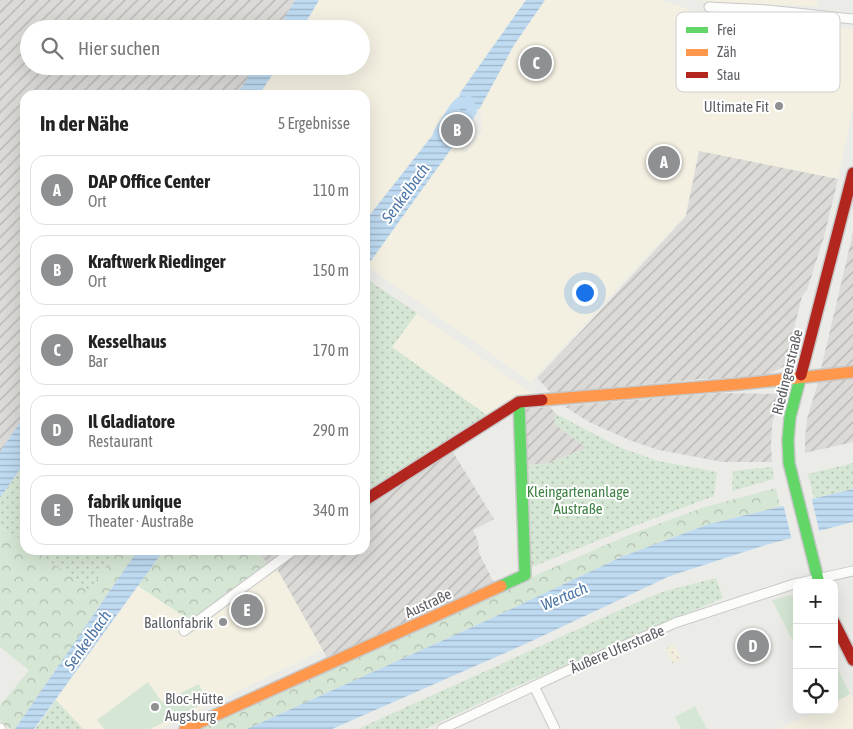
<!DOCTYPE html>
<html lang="de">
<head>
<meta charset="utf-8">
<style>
  body { margin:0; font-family:"Asap Condensed",sans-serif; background:#f2f2f2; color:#222 }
  .controls { position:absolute; right:15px; bottom:15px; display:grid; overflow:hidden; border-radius:10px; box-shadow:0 5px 20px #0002 }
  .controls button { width:45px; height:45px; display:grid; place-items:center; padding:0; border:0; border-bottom:1px solid #e0e0e0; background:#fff; color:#222; font:25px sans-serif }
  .you { position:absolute; left:584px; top:292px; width:18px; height:18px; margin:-12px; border:4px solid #fff; border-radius:50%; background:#1a73e8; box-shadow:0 0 0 8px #1a73e833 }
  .badge { display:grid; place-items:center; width:32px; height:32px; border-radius:50%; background:#8f9092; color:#fff; font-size:16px; font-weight:700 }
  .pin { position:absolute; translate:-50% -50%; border:2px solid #fff; box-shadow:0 1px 5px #0006 }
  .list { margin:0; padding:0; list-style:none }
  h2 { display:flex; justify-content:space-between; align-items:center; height:65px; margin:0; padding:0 20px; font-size:21px }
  h2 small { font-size:16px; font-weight:400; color:#767676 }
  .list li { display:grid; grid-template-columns:32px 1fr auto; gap:15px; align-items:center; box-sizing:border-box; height:70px; margin:0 10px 10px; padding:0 10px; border:1px solid #e0e0e0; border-radius:15px }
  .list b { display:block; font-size:19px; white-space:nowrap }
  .list p { margin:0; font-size:16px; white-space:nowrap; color:#767676 }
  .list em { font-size:16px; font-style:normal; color:#767676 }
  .icon { flex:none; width:28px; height:28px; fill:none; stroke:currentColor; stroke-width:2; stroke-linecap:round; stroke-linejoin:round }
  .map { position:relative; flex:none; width:853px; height:729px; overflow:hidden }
  .search { position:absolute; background:#fff; box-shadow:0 5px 20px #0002; left:20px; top:20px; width:350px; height:55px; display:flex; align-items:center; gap:12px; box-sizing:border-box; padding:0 18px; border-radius:28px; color:#767676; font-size:19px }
  .panel { position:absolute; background:#fff; box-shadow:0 5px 20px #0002; left:20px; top:90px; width:350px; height:465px; border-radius:15px }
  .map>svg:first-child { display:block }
</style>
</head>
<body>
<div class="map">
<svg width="853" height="729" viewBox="0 0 853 729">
  <defs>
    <pattern id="industrial-furrows" width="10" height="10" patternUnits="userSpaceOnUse" patternTransform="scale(1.25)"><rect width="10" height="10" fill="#dbdad7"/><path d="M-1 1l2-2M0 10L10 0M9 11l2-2" fill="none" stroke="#b5b4b2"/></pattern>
    <pattern id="grass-dots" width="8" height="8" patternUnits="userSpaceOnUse" patternTransform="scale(1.25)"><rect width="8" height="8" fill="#d6e6d4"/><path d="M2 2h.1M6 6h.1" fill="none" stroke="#b1beb0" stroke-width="1.8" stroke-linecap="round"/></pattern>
    <pattern id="forest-crowns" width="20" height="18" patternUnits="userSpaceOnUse" patternTransform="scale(1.25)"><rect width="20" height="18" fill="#d6e6d4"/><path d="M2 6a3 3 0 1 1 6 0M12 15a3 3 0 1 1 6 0" fill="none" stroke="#b1beb0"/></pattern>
    <pattern id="sand-dots" width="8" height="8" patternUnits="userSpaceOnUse" patternTransform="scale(1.25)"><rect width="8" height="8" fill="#f1eede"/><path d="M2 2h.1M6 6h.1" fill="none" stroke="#d1cec1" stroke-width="1.8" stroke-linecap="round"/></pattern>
    <pattern id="water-rules" width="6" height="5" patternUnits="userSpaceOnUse" patternTransform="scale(1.25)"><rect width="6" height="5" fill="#bfdbf2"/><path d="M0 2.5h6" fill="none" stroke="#9eb5c8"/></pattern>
  </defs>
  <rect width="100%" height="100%" fill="#ebebe7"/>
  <!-- commercial -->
  <g fill="#f3f0e2">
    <polygon points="319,0 526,0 460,93 449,105 433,130 435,132 365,221 365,95 259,95 278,66 361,66 361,29 302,29"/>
    <polygon points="545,0 660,0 717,18 853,29 853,106 838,179 699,152 685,215 531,382 367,266 454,145 466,153 482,130 480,108 514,45"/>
    <polygon points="695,0 818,0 817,6 721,4"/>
    <polygon points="417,313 533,394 516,398 488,416 392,347"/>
    <polygon points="276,567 323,650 160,729 83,729 56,700 138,586 191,620"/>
    <polygon points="850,694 853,699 853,729 779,729 819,710 834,710 834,703"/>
  </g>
  <!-- industrial -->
  <g fill="url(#industrial-furrows)">
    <polygon points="0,0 295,0 278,29 29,29 29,66 255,66 237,95 25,95 25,415 0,452"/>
    <polygon points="699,151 838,179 824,237 807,290 802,296 785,366 765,376 703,379 551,393 537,378 589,323 686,216"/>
    <polygon points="853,233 853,442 805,453 805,437 807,419 817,386"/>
    <polygon points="720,393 779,394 772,426 771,445 772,462 723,462 659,450 629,440 589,422 564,406"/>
    <polygon points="550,407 556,414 555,424 587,448 546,464 525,465 522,409"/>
    <polygon points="451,449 494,519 473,530 478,541 479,553 495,585 329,661 276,567 299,550 365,550 365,503"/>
    <polygon points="255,550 288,550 268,564"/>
  </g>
  <!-- grass -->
  <g fill="url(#grass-dots)">
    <polygon points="365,278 417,313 392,347 488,416 373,488 365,482"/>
    <polygon points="556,414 621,448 658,461 717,472 714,496 629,528 527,569 525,465 547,464 587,448 554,424"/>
    <polygon points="25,462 25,543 0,525 0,498"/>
    <polygon points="853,463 853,489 814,498 808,474"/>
    <polygon points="772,467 774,479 732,491 733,471"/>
    <polygon points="34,550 118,550 89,591"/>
    <polygon points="716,578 723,598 510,689 425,729 358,729 642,600 665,591"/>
    <polygon points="56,700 83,729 35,729"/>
  </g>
  <!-- forest -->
  <g fill="url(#forest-crowns)">
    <polygon points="776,488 780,507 709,524 621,557 490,619 247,729 194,729 527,579 631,534 705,507"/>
    <polygon points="0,525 25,543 25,550 34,550 89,590 118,550 138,550 15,729 10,729 0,721 0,706 29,670 0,647"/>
    <polygon points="164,550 255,550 268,564 191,621 138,586"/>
  </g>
  <!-- sand -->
  <polygon fill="url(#sand-dots)" points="674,644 682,659 673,664 665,649"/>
  <!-- park -->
  <g fill="#d6e6d4">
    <polygon points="797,594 797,649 772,600"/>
    <polygon points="834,661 850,694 834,703"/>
    <polygon points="148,682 162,702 199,684 207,702 150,729 104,729 97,720"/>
    <polygon points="695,706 707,729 681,729 675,717"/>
  </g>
  <!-- water -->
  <g fill="url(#water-rules)">
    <polygon points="295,0 319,0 302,29 278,29"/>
    <polygon points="526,0 545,0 514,45 480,108 465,114 447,140 454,145 365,269 365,221 435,132 441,136 459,111 460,93"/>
    <polygon points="255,66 278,66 259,95 237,95"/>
    <polygon points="25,415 25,462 0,498 0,452"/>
    <polygon points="853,489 853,522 769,544 670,576 523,645 332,729 247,729 490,619 621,557 709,524"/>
    <polygon points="138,550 164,550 34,729 15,729"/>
  </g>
  <!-- pier -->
  <polygon fill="#ebebe7" points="811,496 820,534 792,541 783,503"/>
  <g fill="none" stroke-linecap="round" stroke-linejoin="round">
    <!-- canal -->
    <polyline stroke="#bfdbf2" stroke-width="10" points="438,134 455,107 460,102 469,101 472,111 451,143"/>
    <defs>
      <g id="street">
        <polyline points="709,7 768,10 853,19"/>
        <polyline points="799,583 853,571"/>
        <polyline points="184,631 294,550"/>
        <polyline points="534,686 555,729"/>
        <polyline points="0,728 1,729"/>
        <polyline points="442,729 562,673 675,623 797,583"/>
      </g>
      <g id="fast">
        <polyline points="801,375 790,417 788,440 789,463 819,583"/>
        <polyline points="501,586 525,575 519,402"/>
      </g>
      <g id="slow">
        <polyline points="542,400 740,384 853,372"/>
        <polyline points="185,729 501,586"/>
      </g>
      <g id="jam">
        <polyline points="801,375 853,173"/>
        <polyline points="365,500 519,402 542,400"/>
        <polyline points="834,622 853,660"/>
      </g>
    </defs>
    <!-- street casing -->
    <use href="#street" stroke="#c9c9c8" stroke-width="11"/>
    <!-- fast casing -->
    <use href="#fast" stroke="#c7c7c8" stroke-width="14"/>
    <!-- slow casing -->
    <use href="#slow" stroke="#c7c7c8" stroke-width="14"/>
    <!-- jam casing -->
    <use href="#jam" stroke="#c7c7c8" stroke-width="14"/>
    <!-- street -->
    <use href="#street" stroke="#fcfcfb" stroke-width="9"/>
    <!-- fast -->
    <use href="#fast" stroke="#63d668" stroke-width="11"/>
    <!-- slow -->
    <use href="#slow" stroke="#ff974d" stroke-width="11"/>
    <!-- jam -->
    <use href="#jam" stroke="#b3261e" stroke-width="11"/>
  </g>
  <!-- markers -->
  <g fill="#8f9092" stroke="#fff" stroke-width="2">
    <circle cx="779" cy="106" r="5"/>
    <circle cx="223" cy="622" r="5"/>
    <circle cx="155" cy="707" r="5"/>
  </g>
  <g text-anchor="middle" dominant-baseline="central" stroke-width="4" stroke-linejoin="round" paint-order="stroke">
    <!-- poi labels -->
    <g font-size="15" fill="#5d5f64" stroke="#fff" text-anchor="end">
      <text x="769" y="106">Ultimate Fit</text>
      <text x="213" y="622">Ballonfabrik</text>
      <text x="165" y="698" text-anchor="start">Bloc-Hütte<tspan x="165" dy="17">Augsburg</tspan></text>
    </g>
    <!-- street labels -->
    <g font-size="15" fill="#5d5f64" stroke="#fff">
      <text transform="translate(787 372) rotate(-76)">Riedingerstraße</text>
      <text transform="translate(428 603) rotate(-25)">Austraße</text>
      <text transform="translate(617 649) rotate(-23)">Äußere Uferstraße</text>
    </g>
    <!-- park labels -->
    <g font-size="15" fill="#3f8144" stroke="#fff">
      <text x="578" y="491">Kleingartenanlage<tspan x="578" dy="17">Austraße</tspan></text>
    </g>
    <!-- water labels -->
    <g font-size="16" font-style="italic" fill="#4c75a6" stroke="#fff">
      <text transform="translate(405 193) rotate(-54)">Senkelbach</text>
      <text transform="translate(564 596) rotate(-23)">Wertach</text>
      <text transform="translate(87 640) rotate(-55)">Senkelbach</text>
    </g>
  </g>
  <!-- legend -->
  <rect x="676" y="12" width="164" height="80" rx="8" fill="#fff" stroke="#cecfd0" stroke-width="1"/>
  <rect x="686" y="27" width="22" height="6" fill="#63d668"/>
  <rect x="686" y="49" width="22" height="7" fill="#ff974d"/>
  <rect x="686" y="72" width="22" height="6" fill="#b3261e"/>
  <g font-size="14" fill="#5d5f64">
    <text x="717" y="35">Frei</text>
    <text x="717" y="57">Zäh</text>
    <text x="717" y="80">Stau</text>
  </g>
</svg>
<div class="controls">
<button>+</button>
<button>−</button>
<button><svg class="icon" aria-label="locate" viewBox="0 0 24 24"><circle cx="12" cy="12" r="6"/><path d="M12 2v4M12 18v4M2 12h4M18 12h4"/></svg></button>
</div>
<div class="you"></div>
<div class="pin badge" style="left:664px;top:162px">A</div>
<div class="pin badge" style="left:457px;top:130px">B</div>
<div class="pin badge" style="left:536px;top:63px">C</div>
<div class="pin badge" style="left:753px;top:646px">D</div>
<div class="pin badge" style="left:247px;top:610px">E</div>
<div class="search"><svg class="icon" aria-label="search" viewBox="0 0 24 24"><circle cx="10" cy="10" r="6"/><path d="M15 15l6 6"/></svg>Hier suchen</div>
<section class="panel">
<h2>In der Nähe<small>5 Ergebnisse</small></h2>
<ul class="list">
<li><span class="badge">A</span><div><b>DAP Office Center</b><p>Ort</p></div><em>110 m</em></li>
<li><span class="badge">B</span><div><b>Kraftwerk Riedinger</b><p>Ort</p></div><em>150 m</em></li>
<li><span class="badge">C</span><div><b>Kesselhaus</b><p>Bar</p></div><em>170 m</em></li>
<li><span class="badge">D</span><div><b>Il Gladiatore</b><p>Restaurant</p></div><em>290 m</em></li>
<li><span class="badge">E</span><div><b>fabrik unique</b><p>Theater · Austraße</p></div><em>340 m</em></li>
</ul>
</section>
</div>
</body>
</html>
